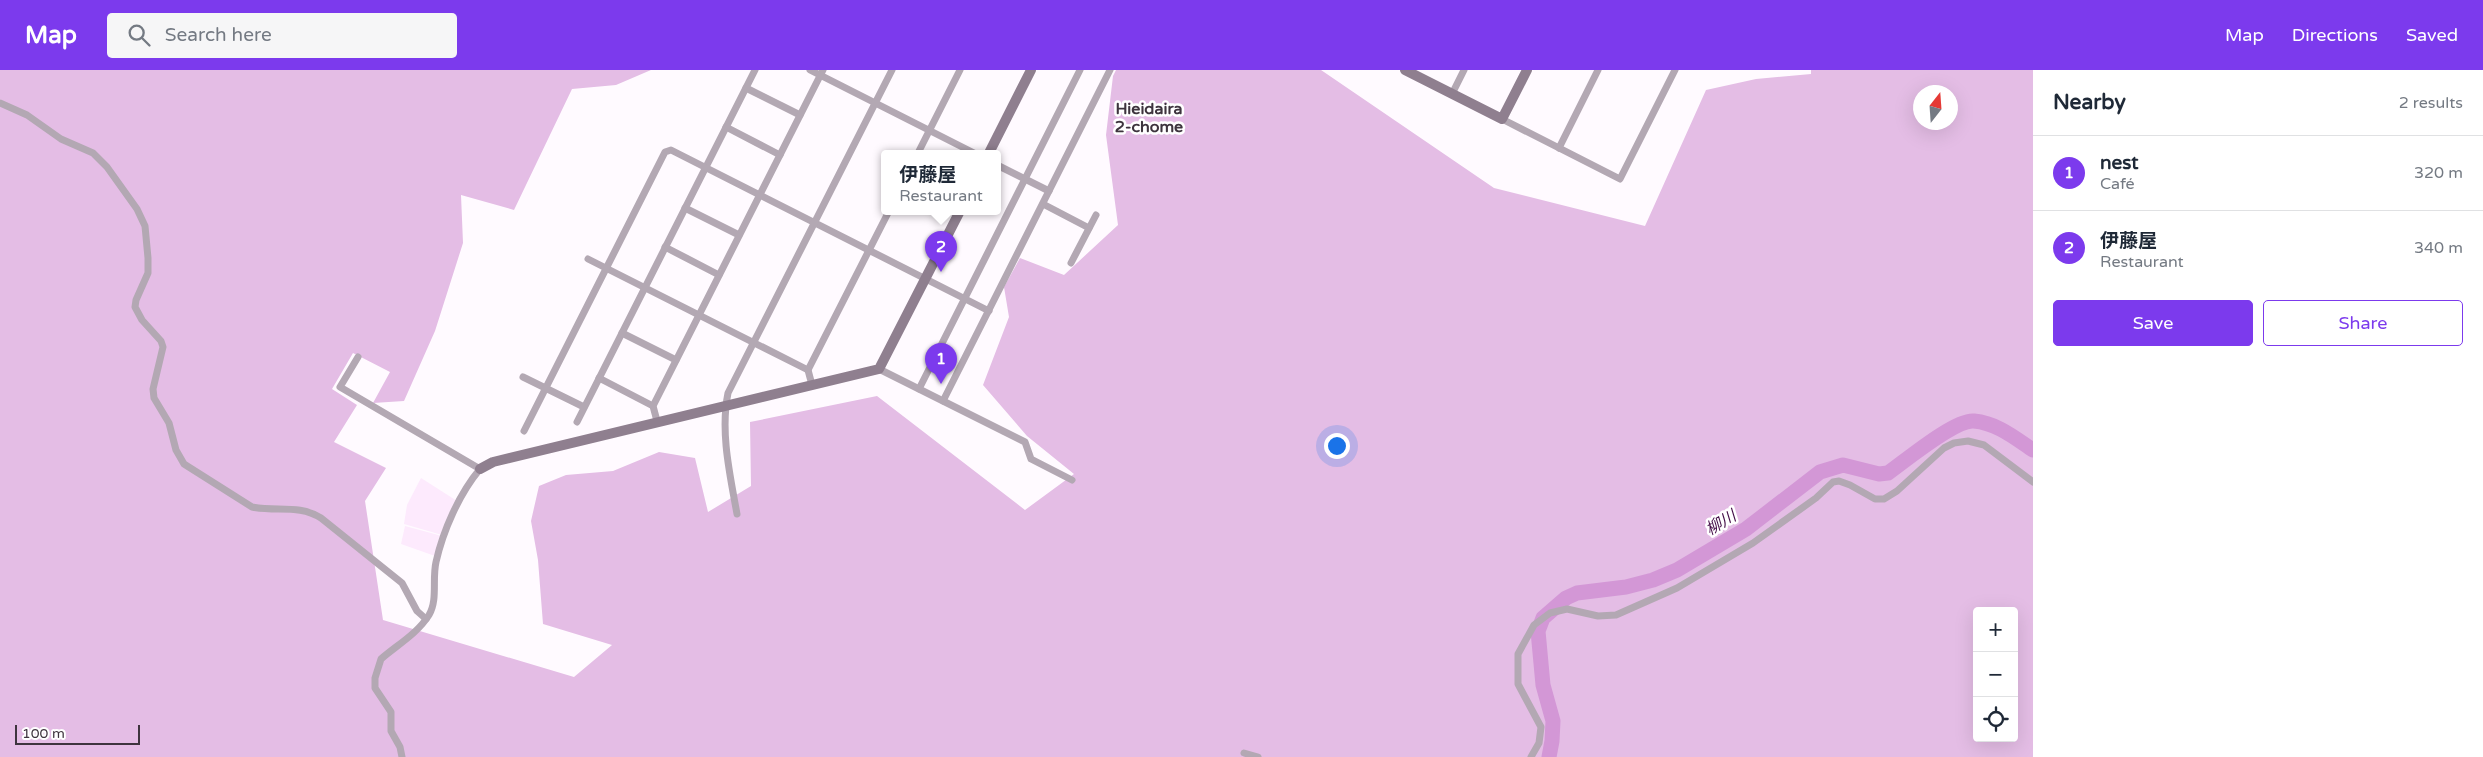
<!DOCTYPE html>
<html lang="en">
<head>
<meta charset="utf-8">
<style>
  body { margin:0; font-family:"Varela Round","Noto Sans JP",sans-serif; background:#f6f6f7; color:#1f2937 }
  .controls { position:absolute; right:15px; bottom:15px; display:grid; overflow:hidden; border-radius:5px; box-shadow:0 5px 20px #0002 }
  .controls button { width:45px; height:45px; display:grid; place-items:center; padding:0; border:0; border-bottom:1px solid #e0e1e3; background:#fff; color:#1f2937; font:25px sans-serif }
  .compass { position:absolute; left:1913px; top:15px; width:45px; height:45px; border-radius:50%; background:#fff; box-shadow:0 5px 20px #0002; rotate:17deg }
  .scale { position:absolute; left:15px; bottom:12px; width:125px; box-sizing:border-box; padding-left:5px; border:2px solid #3e343e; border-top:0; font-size:14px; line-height:18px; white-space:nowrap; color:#3e343e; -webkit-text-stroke:4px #fff; paint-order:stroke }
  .you { position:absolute; left:1336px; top:375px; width:18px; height:18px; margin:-12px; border:4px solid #fff; border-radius:50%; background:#1a73e8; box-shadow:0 0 0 8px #1a73e833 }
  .badge { display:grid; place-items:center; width:32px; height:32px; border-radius:50%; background:#7c3aed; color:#fff; font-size:16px; font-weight:700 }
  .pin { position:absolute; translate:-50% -41px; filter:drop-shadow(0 1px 2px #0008) }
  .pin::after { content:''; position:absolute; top:26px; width:18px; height:15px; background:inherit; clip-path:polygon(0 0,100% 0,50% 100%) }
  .popup { position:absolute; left:881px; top:80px; width:120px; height:65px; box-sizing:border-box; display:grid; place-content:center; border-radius:5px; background:#fff; filter:drop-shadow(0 1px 4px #0005); font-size:16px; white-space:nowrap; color:#747a83 }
  .popup b { font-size:19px; color:#1f2937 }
  .popup::after { content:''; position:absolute; left:50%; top:100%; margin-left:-10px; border:10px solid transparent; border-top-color:#fff }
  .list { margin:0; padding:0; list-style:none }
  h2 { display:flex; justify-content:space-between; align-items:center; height:65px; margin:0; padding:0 20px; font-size:21px }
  h2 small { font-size:16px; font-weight:400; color:#747a83 }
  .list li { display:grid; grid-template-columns:32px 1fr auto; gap:15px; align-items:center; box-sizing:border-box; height:75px; padding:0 20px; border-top:1px solid #e0e1e3 }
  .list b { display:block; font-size:19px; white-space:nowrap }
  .list p { margin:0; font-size:16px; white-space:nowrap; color:#747a83 }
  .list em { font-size:16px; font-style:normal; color:#747a83 }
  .actions { display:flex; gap:10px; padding:15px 20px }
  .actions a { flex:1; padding:11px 0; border:1px solid #7c3aed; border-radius:5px; text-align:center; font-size:18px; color:#7c3aed }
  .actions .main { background:#7c3aed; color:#fff }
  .icon { flex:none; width:28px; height:28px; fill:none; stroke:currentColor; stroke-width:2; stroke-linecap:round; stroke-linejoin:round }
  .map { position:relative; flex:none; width:2033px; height:687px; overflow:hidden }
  header { display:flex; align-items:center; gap:30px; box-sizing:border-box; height:70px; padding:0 25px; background:#7c3aed; color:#fff }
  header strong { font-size:24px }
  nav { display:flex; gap:28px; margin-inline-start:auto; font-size:18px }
  .search { width:350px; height:45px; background:#f6f6f7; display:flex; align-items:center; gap:12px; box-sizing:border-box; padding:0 18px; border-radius:5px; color:#747a83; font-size:19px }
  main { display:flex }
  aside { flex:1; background:#fff }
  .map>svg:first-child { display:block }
</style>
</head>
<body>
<header>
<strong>Map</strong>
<div class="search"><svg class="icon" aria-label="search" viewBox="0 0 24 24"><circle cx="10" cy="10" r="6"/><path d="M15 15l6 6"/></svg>Search here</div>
<nav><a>Map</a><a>Directions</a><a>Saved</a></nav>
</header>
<main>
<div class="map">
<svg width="2033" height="687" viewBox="0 0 2033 687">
  <rect width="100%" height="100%" fill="#fffaff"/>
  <!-- built -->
  <g fill="#fdeafd">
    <polygon points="421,408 457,431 450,441 442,465 404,454 407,435"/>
    <polygon points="405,456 442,466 435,486 401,474"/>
  </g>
  <!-- green -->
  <path fill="#e4bde5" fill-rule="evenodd" d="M0 0H651L616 15 572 19 514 140 461 125 463 173 435 261 404 331 373 333 390 302 353 283 332 319 357 335 334 372 386 398 365 431 383 550 574 607 612 575 543 554 538 490 531 451 539 416 566 405 613 401 659 382 695 388 708 442 751 416 750 352 877 326 1025 440 1074 404 1027 366 983 315 1009 247 1004 217 1020 188 1064 205 1118 155 1106 65 1113 6 1116 0H1321L1494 118 1645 156 1706 20 1756 9 1811 4V0H2033V687H0ZM1920 22H1950V52H1920ZM1977 541H2014V668H1977Z"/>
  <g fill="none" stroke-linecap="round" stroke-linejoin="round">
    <!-- river -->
    <path stroke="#d397d6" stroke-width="15" d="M1549 687 1552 671 1553 651 1543 615 1538 561 1543 548 1566 528 1577 523 1626 517 1653 510 1677 500 1746 459 1820 402 1843 395 1879 404 1888 403C1905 391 1955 349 1974 351 1997 353 2015 368 2033 380"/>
    <!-- street -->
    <g stroke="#b3a8b3" stroke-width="7">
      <polyline points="810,0 974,83"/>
      <polyline points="746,18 800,45"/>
      <polyline points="1452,24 1464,0"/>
      <path d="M0 33 27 45 61 69 93 83 107 97 137 139 145 156 148 188V203L136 230 135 237 142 250 161 271 163 277 153 319 154 328 169 353 176 380 184 394 252 437C277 442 299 434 321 448L402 513 417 541 426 549"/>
      <polyline points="1502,49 1620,109 1675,0"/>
      <polyline points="726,57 780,85"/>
      <polyline points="1559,78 1598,0"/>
      <polyline points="918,83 960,0"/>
      <polyline points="997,95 1049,121"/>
      <polyline points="1043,134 1089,158"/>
      <polyline points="685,138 739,165"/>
      <polyline points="665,177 719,205"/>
      <polyline points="588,189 808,300"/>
      <polyline points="1071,193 1096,145"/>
      <polyline points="622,263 676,290"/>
      <path d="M358 287 340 317 480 399C459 424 443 461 436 492 432 509 438 530 429 545 417 564 397 575 381 589L375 608V618L391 642V661L400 677 402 687"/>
      <polyline points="879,299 1025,372 1031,389 1072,410"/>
      <polyline points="523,307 584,337"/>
      <polyline points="599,308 653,336"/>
      <polyline points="812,315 808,300 889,141"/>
      <polyline points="919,319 1080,0"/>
      <polyline points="943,331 1110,0"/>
      <polyline points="657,351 653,336 823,0"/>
      <polyline points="577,352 755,0"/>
      <polyline points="524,361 665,82 671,80 989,241"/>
      <path d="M737 444C730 405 720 362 728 323L892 0"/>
      <polyline points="1244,683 1258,687"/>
      <polyline points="1531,687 1539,673 1541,657 1518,614 1518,584 1534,555 1550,543 1567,539 1598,546 1616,545 1677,518 1753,473 1816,428 1833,412 1839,411 1850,415 1875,429 1884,429 1897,421 1944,378 1954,373 1968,371 1984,375 2033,412"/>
    </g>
    <!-- secondary -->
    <g stroke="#8f7f8f" stroke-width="10">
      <polyline points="1405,0 1502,49 1527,0"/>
      <polyline points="989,83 1031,0"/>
      <polyline points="480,399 493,392 879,299 960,141"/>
    </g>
  </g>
  <g text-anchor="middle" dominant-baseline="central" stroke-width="5" stroke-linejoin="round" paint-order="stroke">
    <!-- neighbourhood labels -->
    <g font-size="16" font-weight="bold" fill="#3e343e" stroke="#fff">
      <text x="1149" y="39">Hieidaira<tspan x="1149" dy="18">2-chome</tspan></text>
    </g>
    <!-- water labels -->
    <g font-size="16" font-style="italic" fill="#430d47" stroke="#fff">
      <text transform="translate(1721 453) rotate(-31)">柳川</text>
    </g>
  </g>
</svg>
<div class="controls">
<button>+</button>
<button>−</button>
<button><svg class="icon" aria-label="locate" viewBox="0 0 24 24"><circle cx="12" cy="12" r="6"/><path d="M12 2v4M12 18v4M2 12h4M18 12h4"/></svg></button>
</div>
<svg class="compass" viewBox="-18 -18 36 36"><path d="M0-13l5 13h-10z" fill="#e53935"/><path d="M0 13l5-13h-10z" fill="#747a83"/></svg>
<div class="scale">100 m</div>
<div class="you"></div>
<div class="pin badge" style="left:941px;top:314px">1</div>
<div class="pin badge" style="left:941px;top:202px">2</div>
<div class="popup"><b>伊藤屋</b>Restaurant</div>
</div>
<aside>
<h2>Nearby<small>2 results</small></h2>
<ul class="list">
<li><span class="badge">1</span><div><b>nest</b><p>Café</p></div><em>320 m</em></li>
<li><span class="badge">2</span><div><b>伊藤屋</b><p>Restaurant</p></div><em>340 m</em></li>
</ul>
<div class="actions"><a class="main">Save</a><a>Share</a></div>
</aside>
</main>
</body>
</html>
